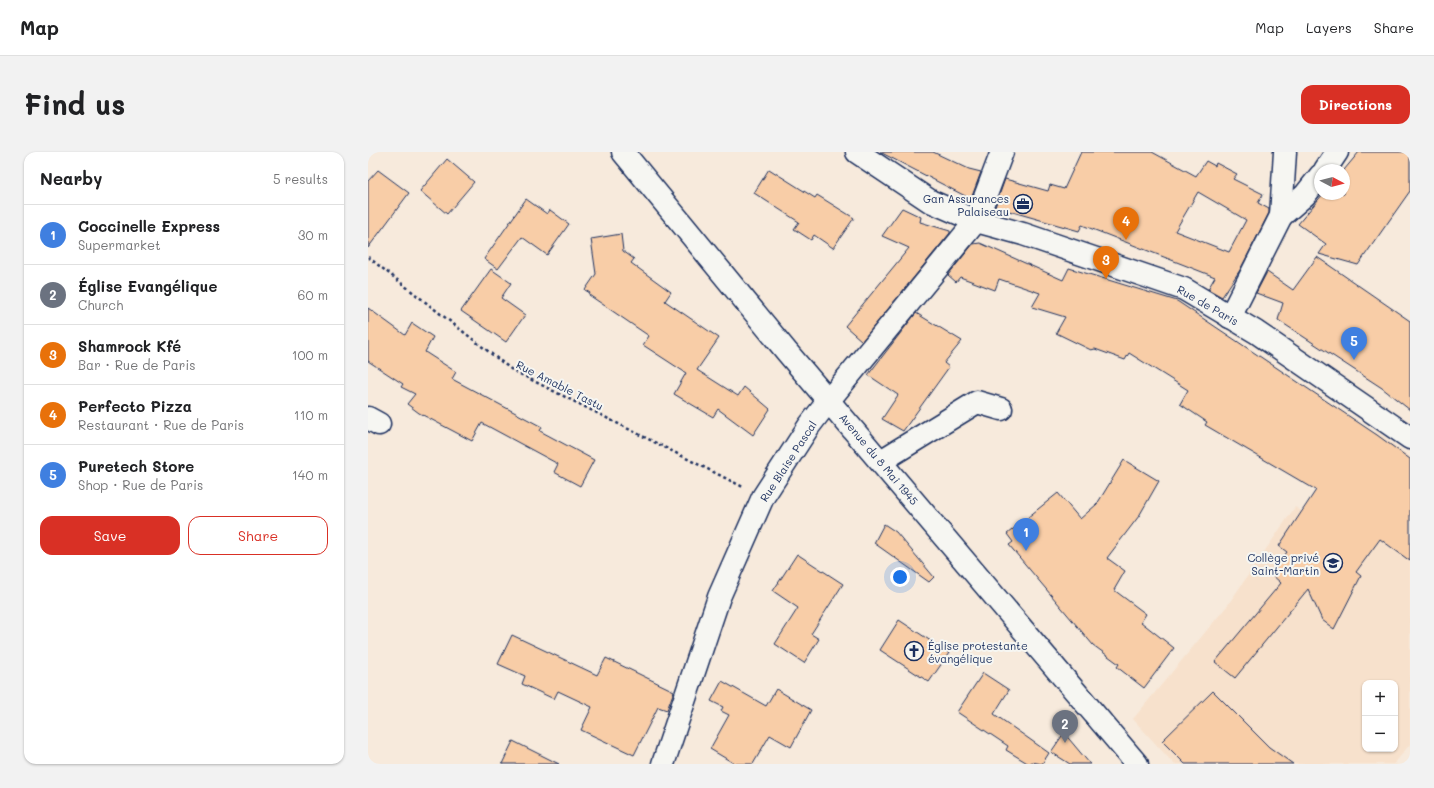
<!DOCTYPE html>
<html lang="en">
<head>
<meta charset="utf-8">
<style>
  body { margin:0; font-family:Mali,sans-serif; background:#f2f2f2; color:#202124 }
  .controls { position:absolute; right:12px; bottom:12px; display:grid; overflow:hidden; border-radius:8px; box-shadow:0 1px 3px #0004 }
  .controls button { width:36px; height:36px; display:grid; place-items:center; padding:0; border:0; border-bottom:1px solid #e0e0e0; background:#fff; color:#202124; font:20px sans-serif }
  .compass { position:absolute; left:946px; top:12px; width:36px; height:36px; border-radius:50%; background:#fff; box-shadow:0 1px 3px #0004; rotate:97deg }
  .you { position:absolute; left:532px; top:425px; width:14px; height:14px; margin:-10px; border:3px solid #fff; border-radius:50%; background:#1a73e8; box-shadow:0 0 0 6px #1a73e833 }
  .badge { display:grid; place-items:center; width:26px; height:26px; border-radius:50%; background:#d93025; color:#fff; font-size:13px; font-weight:700 }
  .pin { position:absolute; translate:-50% -33px; filter:drop-shadow(0 1px 2px #0008) }
  .pin::after { content:''; position:absolute; top:21px; width:14px; height:12px; background:inherit; clip-path:polygon(0 0,100% 0,50% 100%) }
  .list { margin:0; padding:0; list-style:none }
  h2 { display:flex; justify-content:space-between; align-items:center; height:52px; margin:0; padding:0 16px; font-size:17px }
  h2 small { font-size:13px; font-weight:400; color:#757577 }
  .list li { display:grid; grid-template-columns:26px 1fr auto; gap:12px; align-items:center; box-sizing:border-box; height:60px; padding:0 16px; border-top:1px solid #e0e0e0 }
  .list b { display:block; font-size:15px; white-space:nowrap }
  .list p { margin:0; font-size:13px; white-space:nowrap; color:#757577 }
  .list em { font-size:13px; font-style:normal; color:#757577 }
  .actions { display:flex; gap:8px; padding:12px 16px }
  .actions a { flex:1; padding:9px 0; border:1px solid #d93025; border-radius:12px; text-align:center; font-size:14px; color:#d93025 }
  .actions .main { background:#d93025; color:#fff }
  .map { position:relative; flex:none; width:1042px; height:612px; overflow:hidden; border-radius:12px }
  header { display:flex; align-items:center; gap:24px; box-sizing:border-box; height:56px; padding:0 20px; background:#fff; border-bottom:1px solid #e0e0e0 }
  header strong { font-size:19px }
  nav { display:flex; gap:22px; margin-inline-start:auto; font-size:14px }
  .intro { display:flex; align-items:center; justify-content:space-between; box-sizing:border-box; height:96px; padding:0 24px }
  h1 { margin:0; font-size:28px }
  .button { padding:10px 18px; border-radius:12px; background:#d93025; color:#fff; font-size:14px; font-weight:700 }
  main { display:flex; gap:24px; padding:0 24px }
  aside { flex:1; background:#fff; border-radius:12px; box-shadow:0 1px 3px #0004 }
  .map>svg:first-child { display:block }
</style>
</head>
<body>
<header>
<strong>Map</strong>
<nav><a>Map</a><a>Layers</a><a>Share</a></nav>
</header>
<div class="intro"><h1>Find us</h1><a class="button">Directions</a></div>
<main>
<aside>
<h2>Nearby<small>5 results</small></h2>
<ul class="list">
<li><span class="badge" style="background:#3f7fe0">1</span><div><b>Coccinelle Express</b><p>Supermarket</p></div><em>30 m</em></li>
<li><span class="badge" style="background:#6b7280">2</span><div><b>Église Evangélique</b><p>Church</p></div><em>60 m</em></li>
<li><span class="badge" style="background:#e8710a">3</span><div><b>Shamrock Kfé</b><p>Bar · Rue de Paris</p></div><em>100 m</em></li>
<li><span class="badge" style="background:#e8710a">4</span><div><b>Perfecto Pizza</b><p>Restaurant · Rue de Paris</p></div><em>110 m</em></li>
<li><span class="badge" style="background:#3f7fe0">5</span><div><b>Puretech Store</b><p>Shop · Rue de Paris</p></div><em>140 m</em></li>
</ul>
<div class="actions"><a class="main">Save</a><a>Share</a></div>
</aside>
<div class="map">
<svg width="1042" height="612" viewBox="0 0 1042 612">
  <rect width="100%" height="100%" fill="#f7eadc"/>
  <filter id="ink" filterUnits="userSpaceOnUse"><feTurbulence type="fractalNoise" baseFrequency=".025" numOctaves="2"/><feDisplacementMap in="SourceGraphic" scale="8" xChannelSelector="R" yChannelSelector="G"/><feConvolveMatrix kernelMatrix="1 2 1 2 8 2 1 2 1" color-interpolation-filters="sRGB"/></filter>
  <g filter="url(#ink)">
    <!-- built -->
    <path fill="#f7e1cc" fill-rule="evenodd" d="M1008 279 1042 305V592L1026 612H806L765 567 859 454 927 355 946 368ZM997 531H1027V597H997Z"/>
    <!-- building -->
    <g fill="#f8cda7" stroke="#1b2f5e" fill-rule="evenodd">
      <polygon points="512,0 565,0 601,17 613,20 603,47"/>
      <path d="M713 0H784L828 24 838 9 847 14 848 11 869 22 865 27 895 42 890 51 901 57V61L872 118 854 145 840 137 847 125 714 73 711 79 627 55 637 27 680 39 682 33 696 37ZM830 40 878 68 861 100 807 79Z"/>
      <polygon points="991,0 1042,0 1042,39 990,113 951,102 958,92 930,72 955,42 976,42 976,18"/>
      <polygon points="79,7 106,30 79,62 52,39"/>
      <polygon points="401,17 447,46 449,43 486,66 465,96 446,83 443,88 426,77 431,70 386,41"/>
      <polygon points="10,18 41,41 0,96 0,29"/>
      <polygon points="158,47 179,62 182,58 201,72 179,103 154,85 130,117 116,107"/>
      <polygon points="534,56 553,65 552,70 582,79 582,81 494,189 477,174 541,96 514,84"/>
      <polygon points="253,82 255,99 266,107 263,111 303,140 297,149 351,186 329,218 370,244 376,235 402,257 385,283 350,257 345,265 306,242 318,221 275,193 281,184 221,143 222,141 217,138 228,122 223,87"/>
      <polygon points="612,91 695,128 701,116 809,149 1009,283 1042,307 1042,409 1012,387 988,420 993,424 966,477 954,468 940,437 867,526 847,510 913,431 903,422 919,400 911,394 948,338 837,273 839,270 812,252 820,238 761,201 757,208 727,197 723,198 688,181 697,165 664,155 672,141 631,127 627,138 592,125 588,130 580,123 605,92"/>
      <polygon points="949,105 1042,169 1042,258 1014,236 910,168 915,151 888,141 899,120 925,138"/>
      <polygon points="123,117 143,131 133,146 157,163 138,190 93,159"/>
      <polygon points="0,156 37,183 44,171 65,185 57,200 88,220 84,227 174,275 172,279 226,308 212,334 186,320 190,312 114,271 104,289 51,261 39,252 47,242 33,235 35,232 0,209"/>
      <polygon points="548,161 594,189 576,211 581,215 535,279 514,267 530,243 500,223"/>
      <polygon points="756,308 791,329 771,364 739,406 757,419 746,438 778,462 773,470 806,496 776,536 749,515 751,512 725,493 641,393 645,390 639,382 690,341 712,367 729,352"/>
      <polygon points="516,372 528,380 566,425 561,430 506,391"/>
      <polygon points="429,402 475,432 443,482 451,487 436,511 407,492 430,456 405,439"/>
      <polygon points="531,468 581,501 561,530 512,498"/>
      <polygon points="144,483 229,523 238,506 306,539 299,558 290,555 266,603 213,578 224,555 190,539 186,547 154,532 157,524 130,512"/>
      <polygon points="615,521 641,538 626,562 681,601 674,612 664,610 661,612 638,598 640,594 589,560"/>
      <polygon points="354,529 398,554 408,537 443,558 423,595 402,583 385,612 367,612 342,597 361,563 353,559 355,555 343,549"/>
      <polygon points="845,539 901,595 925,612 817,612 794,589"/>
      <polygon points="696,581 722,612 702,612 683,600"/>
      <polygon points="145,589 191,612 134,612"/>
    </g>
    <g fill="none" stroke-linecap="round" stroke-linejoin="round">
      <defs>
        <g id="minor">
          <polyline points="489,0 562,49 608,69 655,82 816,137 888,180 1042,286"/>
          <polyline points="957,18 969,0"/>
          <polyline points="913,64 937,43 952,24"/>
          <polyline points="862,165 913,64 917,0"/>
          <polyline points="0,266 11,272"/>
          <polyline points="513,309 609,250 633,257"/>
          <polyline points="295,612 351,445 395,345 441,274 461,248 608,69 634,0"/>
        </g>
        <polyline id="major" points="255,0 419,200 769,612"/>
      </defs>
      <!-- minor casing -->
      <use href="#minor" stroke="#1b2f5e" stroke-width="25"/>
      <!-- major casing -->
      <use href="#major" stroke="#1b2f5e" stroke-width="25"/>
      <!-- path -->
      <polyline stroke="#1b2f5e" stroke-width="2.5" stroke-dasharray="3 3" stroke-linecap="butt" points="0,105 144,218 375,335"/>
      <!-- minor -->
      <use href="#minor" stroke="#f6f6f2" stroke-width="22"/>
      <!-- major -->
      <use href="#major" stroke="#f6f6f2" stroke-width="22"/>
    </g>
  </g>
  <!-- icons -->
  <defs>
    <symbol id="office-ring" viewBox="-11 -11 22 22"><circle r="9.5" fill="#f6f6f2" stroke="#1b2f5e" stroke-width="1.5"/><path d="M-6-3h4V-5.5h4V-3h4V5H-6ZM-1-4.5V-3h2v-1.5ZM-6 0V1H6V0Z" fill="#1b2f5e"/></symbol>
    <symbol id="school-ring" viewBox="-11 -11 22 22"><circle r="9.5" fill="#f6f6f2" stroke="#1b2f5e" stroke-width="1.5"/><path d="M0-5L7-2L0 1L-7-2ZM-4 1L0 2.5L4 1V4Q0 6-4 4Z" fill="#1b2f5e"/></symbol>
    <symbol id="church-ring" viewBox="-11 -11 22 22"><circle r="9.5" fill="#f6f6f2" stroke="#1b2f5e" stroke-width="1.5"/><path d="M-1.2-6h2.4v3.5h3.3v2.4h-3.3V6h-2.4V-.1h-3.3v-2.4h3.3Z" fill="#1b2f5e"/></symbol>
  </defs>
  <g fill-rule="evenodd">
    <use href="#office-ring" x="644" y="41" width="22" height="22"/>
    <use href="#school-ring" x="954" y="400" width="22" height="22"/>
    <use href="#church-ring" x="535" y="488" width="22" height="22"/>
  </g>
  <g text-anchor="middle" dominant-baseline="central" stroke-width="4" stroke-linejoin="round" paint-order="stroke">
    <!-- poi labels -->
    <g font-size="11" fill="#1b2f5e" stroke="#f6f6f2" text-anchor="end">
      <text x="641" y="46">Gan Assurances<tspan x="641" dy="13">Palaiseau</tspan></text>
      <text x="951" y="405">Collège privé<tspan x="951" dy="13">Saint-Martin</tspan></text>
      <text x="560" y="493" text-anchor="start">Église protestante<tspan x="560" dy="13">évangélique</tspan></text>
    </g>
    <!-- street labels -->
    <g font-size="11" fill="#1b2f5e" stroke="#f6f6f2">
      <text transform="translate(840 153) rotate(30)">Rue de Paris</text>
      <text transform="translate(192 233) rotate(27)">Rue Amable Tastu</text>
      <text transform="translate(511 307) rotate(50)">Avenue du 8 Mai 1945</text>
      <text transform="translate(420 309) rotate(-57)">Rue Blaise Pascal</text>
    </g>
  </g>
</svg>
<div class="controls">
<button>+</button>
<button>−</button>
</div>
<svg class="compass" viewBox="-18 -18 36 36"><path d="M0-13l5 13h-10z" fill="#e53935"/><path d="M0 13l5-13h-10z" fill="#757577"/></svg>
<div class="you"></div>
<div class="pin badge" style="left:658px;top:399px;background:#3f7fe0">1</div>
<div class="pin badge" style="left:697px;top:591px;background:#6b7280">2</div>
<div class="pin badge" style="left:738px;top:127px;background:#e8710a">3</div>
<div class="pin badge" style="left:758px;top:88px;background:#e8710a">4</div>
<div class="pin badge" style="left:986px;top:208px;background:#3f7fe0">5</div>
</div>
</main>
</body>
</html>
